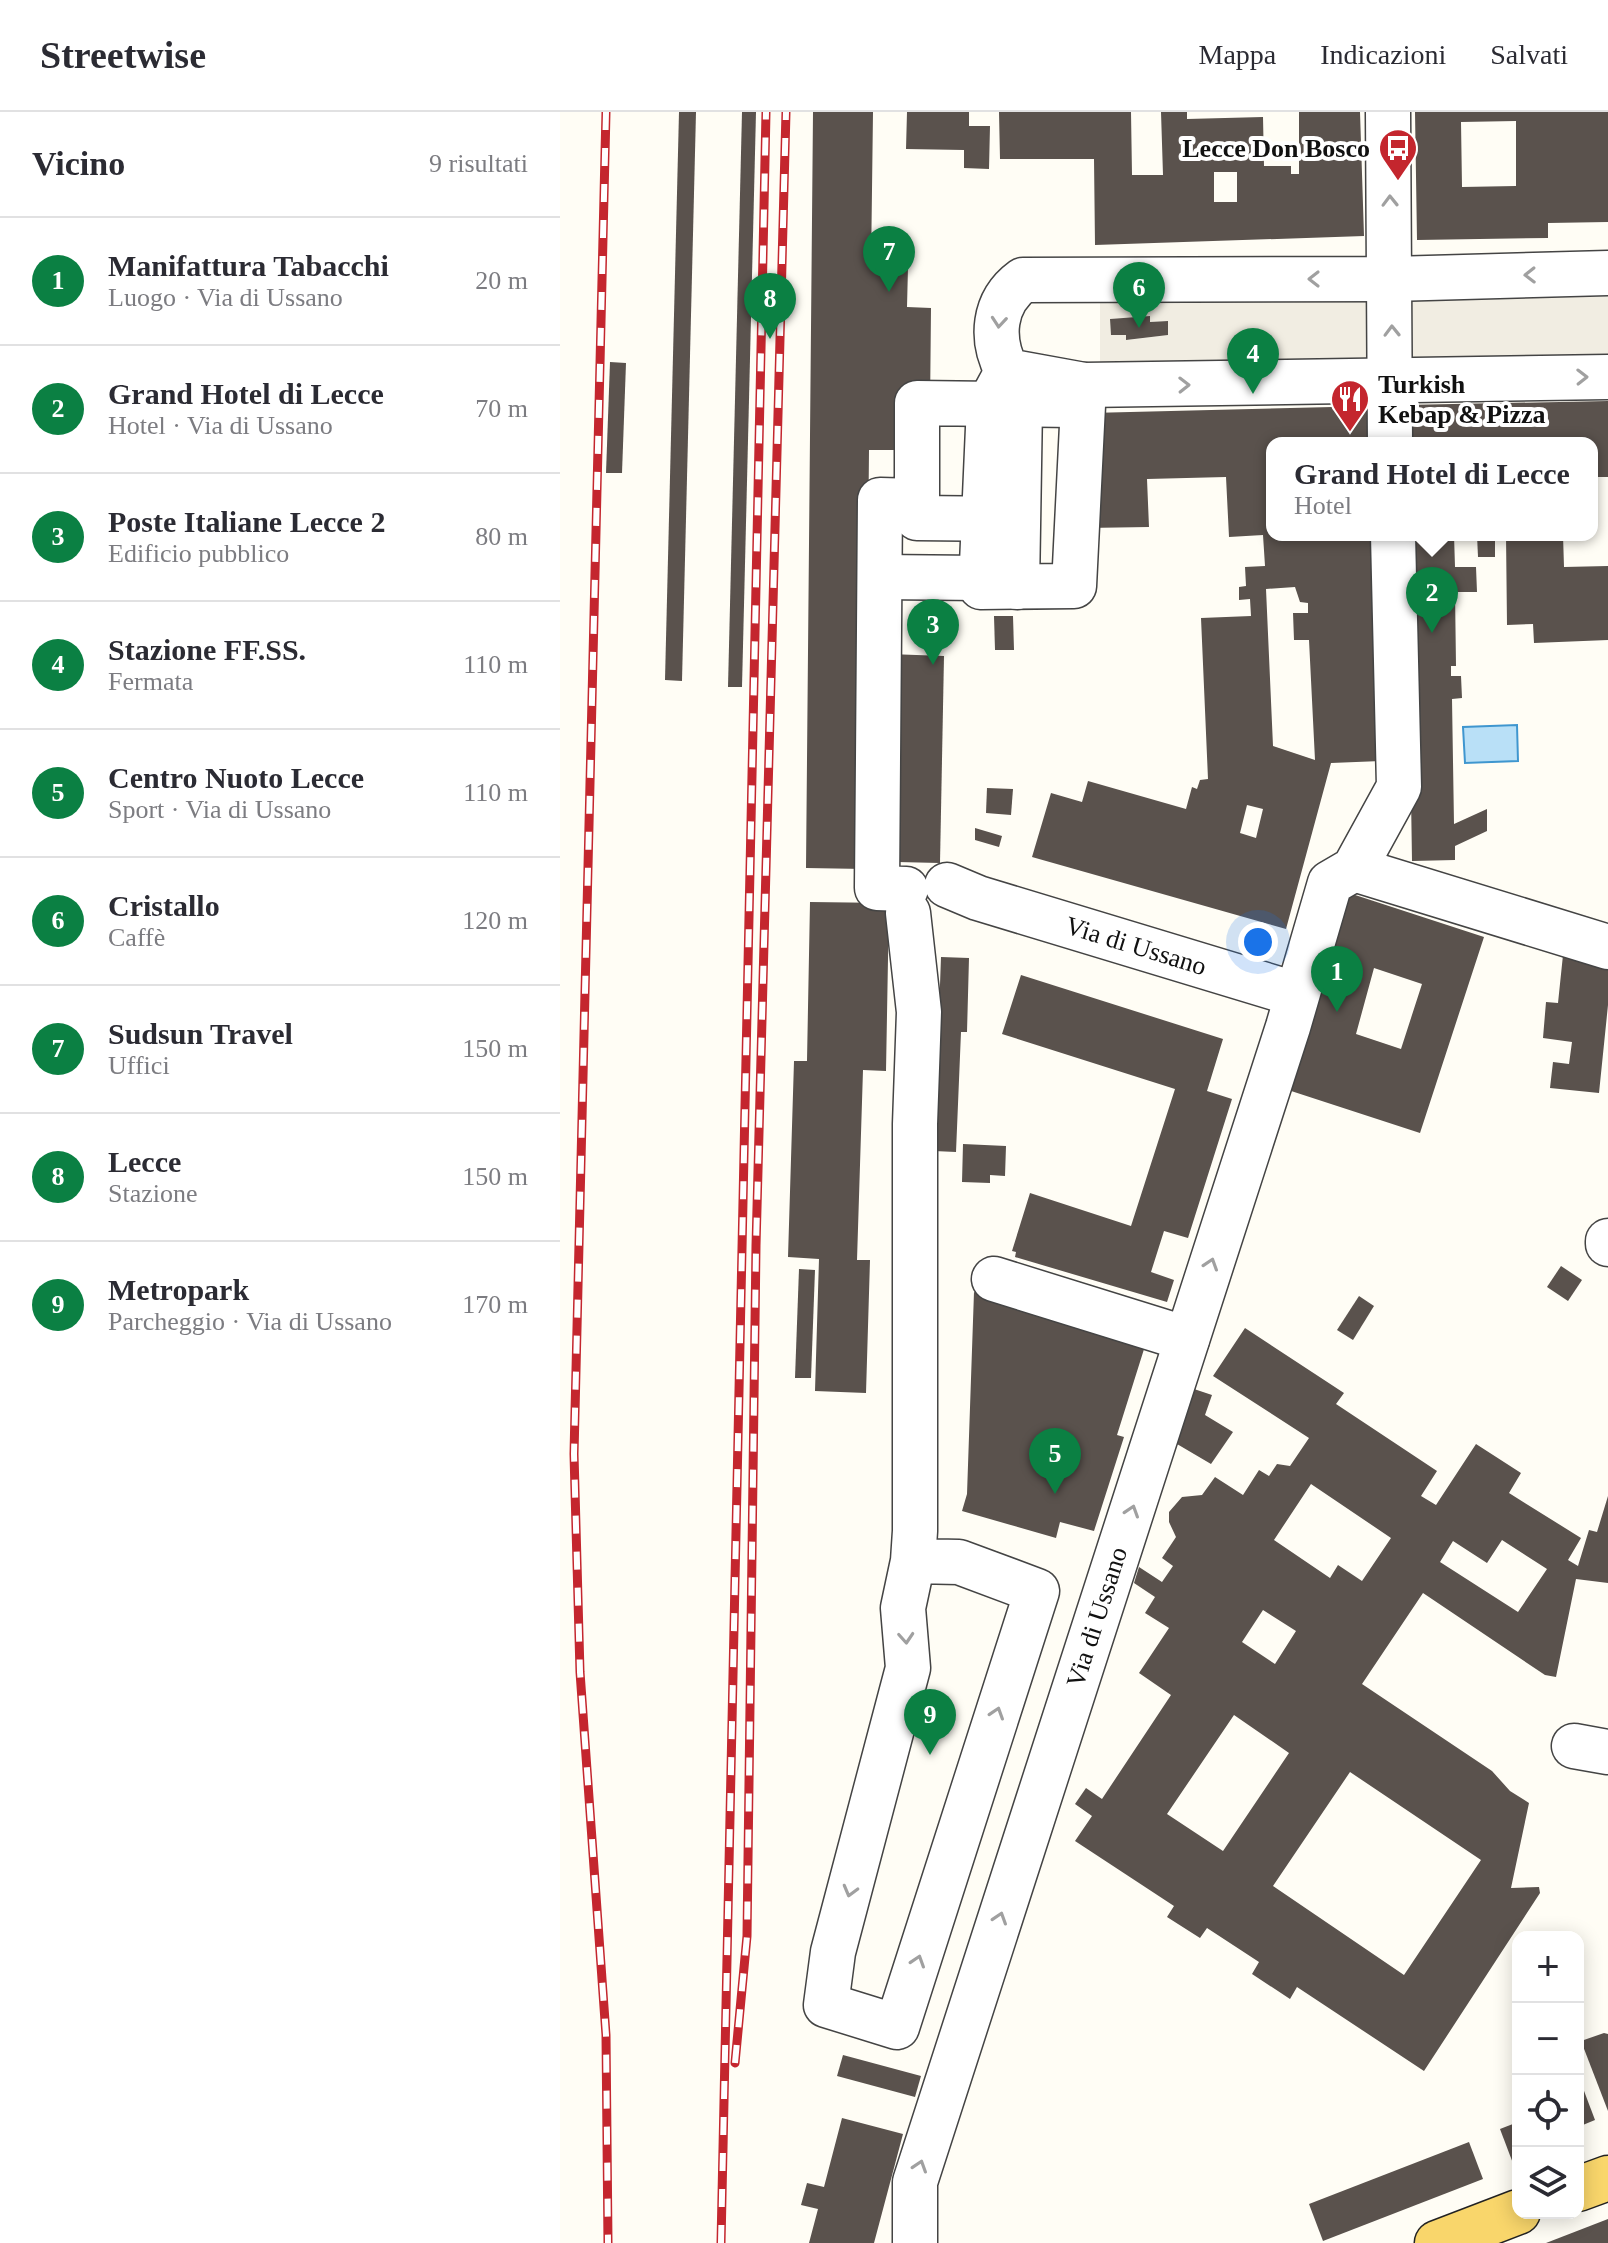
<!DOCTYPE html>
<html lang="it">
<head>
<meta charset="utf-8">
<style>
  body { margin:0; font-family:Georgia,serif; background:#f7f7f7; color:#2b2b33 }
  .controls { position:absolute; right:24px; bottom:24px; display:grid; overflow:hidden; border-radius:16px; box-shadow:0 4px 20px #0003 }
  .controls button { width:72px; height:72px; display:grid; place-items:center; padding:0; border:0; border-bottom:2px solid #e1e1e2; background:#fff; color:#2b2b33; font:40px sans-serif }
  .you { position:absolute; left:698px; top:830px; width:28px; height:28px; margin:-20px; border:6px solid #fff; border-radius:50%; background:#1a73e8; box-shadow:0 0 0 12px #1a73e833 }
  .badge { display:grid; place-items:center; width:52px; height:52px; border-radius:50%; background:#0b8043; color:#fff; font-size:26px; font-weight:700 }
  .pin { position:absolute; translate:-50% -66px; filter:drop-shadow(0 2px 4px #0008) }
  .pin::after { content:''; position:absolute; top:42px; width:28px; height:24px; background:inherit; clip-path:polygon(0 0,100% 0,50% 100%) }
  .popup { position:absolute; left:706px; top:325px; width:332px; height:104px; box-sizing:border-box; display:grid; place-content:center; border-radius:16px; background:#fff; filter:drop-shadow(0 2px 6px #0005); font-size:26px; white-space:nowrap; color:#7c7c81 }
  .popup b { font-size:30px; color:#2b2b33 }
  .popup::after { content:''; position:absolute; left:50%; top:100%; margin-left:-16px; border:16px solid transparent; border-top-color:#fff }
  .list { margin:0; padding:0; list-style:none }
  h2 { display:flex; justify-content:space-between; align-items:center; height:104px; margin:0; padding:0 32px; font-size:34px }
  h2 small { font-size:26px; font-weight:400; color:#7c7c81 }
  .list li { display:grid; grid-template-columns:52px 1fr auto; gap:24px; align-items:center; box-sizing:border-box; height:128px; padding:0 32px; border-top:2px solid #e1e1e2 }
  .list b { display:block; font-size:30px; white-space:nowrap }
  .list p { margin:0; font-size:26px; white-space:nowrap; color:#7c7c81 }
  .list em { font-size:26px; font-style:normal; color:#7c7c81 }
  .icon { flex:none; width:44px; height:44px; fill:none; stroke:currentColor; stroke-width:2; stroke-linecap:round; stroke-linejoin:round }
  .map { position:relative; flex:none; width:1048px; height:2131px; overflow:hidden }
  header { display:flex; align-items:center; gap:48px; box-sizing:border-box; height:112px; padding:0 40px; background:#fff; border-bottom:2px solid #e1e1e2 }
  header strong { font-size:38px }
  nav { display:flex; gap:44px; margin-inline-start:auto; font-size:28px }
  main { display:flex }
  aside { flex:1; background:#fff }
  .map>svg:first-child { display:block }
</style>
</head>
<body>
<header>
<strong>Streetwise</strong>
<nav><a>Mappa</a><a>Indicazioni</a><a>Salvati</a></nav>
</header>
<main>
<aside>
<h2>Vicino<small>9 risultati</small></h2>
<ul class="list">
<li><span class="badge">1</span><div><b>Manifattura Tabacchi</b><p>Luogo · Via di Ussano</p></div><em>20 m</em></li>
<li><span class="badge">2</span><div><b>Grand Hotel di Lecce</b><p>Hotel · Via di Ussano</p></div><em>70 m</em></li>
<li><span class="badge">3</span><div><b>Poste Italiane Lecce 2</b><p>Edificio pubblico</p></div><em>80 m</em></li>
<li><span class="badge">4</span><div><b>Stazione FF.SS.</b><p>Fermata</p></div><em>110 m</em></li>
<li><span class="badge">5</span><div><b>Centro Nuoto Lecce</b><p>Sport · Via di Ussano</p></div><em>110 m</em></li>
<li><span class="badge">6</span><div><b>Cristallo</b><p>Caffè</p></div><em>120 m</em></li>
<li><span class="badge">7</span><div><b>Sudsun Travel</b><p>Uffici</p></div><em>150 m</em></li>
<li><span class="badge">8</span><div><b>Lecce</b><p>Stazione</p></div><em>150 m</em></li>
<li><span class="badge">9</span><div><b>Metropark</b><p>Parcheggio · Via di Ussano</p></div><em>170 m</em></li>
</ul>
</aside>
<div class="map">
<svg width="1048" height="2131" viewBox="0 0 1048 2131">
  <rect width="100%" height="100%" fill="#fffdf5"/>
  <!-- plaza -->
  <g fill="#f1ede2" fill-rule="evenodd">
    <polygon points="1048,184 1048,245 851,250 850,188"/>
    <path d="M818 185V252L540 253V188ZM590 204V210L607 209 608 223 567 228 566 223H551L550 207Z"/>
  </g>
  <!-- water -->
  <polygon fill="#b9e0f7" stroke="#3f96cf" stroke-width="2" points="957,613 958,649 905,651 903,615"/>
  <!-- building -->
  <g fill="#5a524d" fill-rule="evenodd">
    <polygon points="119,0 136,0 122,569 105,568"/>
    <polygon points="182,0 196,0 182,575 168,575"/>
    <polygon points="253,0 313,0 311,155 348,155 347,195 371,196 370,297 346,338 309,338 305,757 246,756"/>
    <polygon points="347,0 409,0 409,14 430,14 429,57 404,56 404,38 346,37"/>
    <path d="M439 0H571L572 63H603L601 0H627V7L703 5 704 54H731V62H739V0H800L804 124 535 133 534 47H440ZM654 60H677V90H654Z"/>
    <path d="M855 0H1048V110L988 111V126L857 128ZM956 9V74L902 75 901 10Z"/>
    <polygon points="590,204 590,210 608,209 608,223 566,228 566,223 551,223 550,207"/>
    <polygon points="50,250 66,251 62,361 46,361"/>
    <polygon points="1048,289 1048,365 1032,365 1032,331 845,331 844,293"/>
    <path d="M814 294V331H712V423H816L821 649 771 651 726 817 472 745 491 681 522 690 528 669 626 697 632 675 637 677 640 668 648 667 641 506 691 504 690 487 679 488V475L686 474 685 455 705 454 703 423 669 425 666 365 587 367 589 415 526 416 530 301ZM735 475 740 490 748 491V501H733L734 528H749L755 648 713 634 706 477ZM687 693 703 697 696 726 680 721Z"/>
    <polygon points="847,423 894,423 895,455 916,455 917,480 895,480 896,554 891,554 891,564 901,564 902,586 892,587 894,712 927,697 927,719 895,734 895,748 852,749"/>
    <polygon points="917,423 935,423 935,445 918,445"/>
    <polygon points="946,423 1003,423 1004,455 1048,454 1048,528 974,531 973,512 947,513"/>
    <polygon points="434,504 453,504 454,538 435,538"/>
    <polygon points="329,542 384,544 380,751 337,750"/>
    <polygon points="427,676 453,677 451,703 426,701"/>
    <polygon points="415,716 442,724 439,735 415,728"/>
    <path d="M789 781 924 825 860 1021 725 977ZM814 856 862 872 841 937 796 922Z"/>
    <polygon points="250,790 329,791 326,959 303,958 297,1148 310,1148 306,1281 255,1279 259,1147 228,1145 234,949 247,949"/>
    <polygon points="1003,843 1048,848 1048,893 1039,981 990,976 993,950 1009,952 1012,930 983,926 986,890 998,891"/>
    <polygon points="381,845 409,846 407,920 401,920 396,1040 374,1039"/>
    <polygon points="461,863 663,927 647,979 672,987 628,1126 604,1119 591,1160 614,1168 607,1190 455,1145 456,1140 452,1139 470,1081 571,1114 615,977 442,922"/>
    <polygon points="403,1032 446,1034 445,1064 430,1063 430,1071 402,1070"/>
    <polygon points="1001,1154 1022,1168 1008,1189 987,1175"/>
    <polygon points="239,1157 255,1158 251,1266 235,1266"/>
    <polygon points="414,1180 585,1234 557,1323 564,1325 534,1419 500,1410 496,1426 402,1399 407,1382"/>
    <polygon points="799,1184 814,1194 793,1228 777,1218"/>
    <path d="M685 1216 784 1281 776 1292 877 1359 861 1384 876 1393 916 1332 961 1361 949 1381 1021 1426 1008 1448 1018 1454 1029 1418 1037 1420 1048 1384V1471L1016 1467 996 1565 985 1563 863 1481 802 1572 932 1659 950 1679 969 1691 951 1776 979 1775 980 1781 864 1959 737 1875 730 1887 692 1862 699 1850 647 1816 640 1826 607 1805 614 1794 515 1729 532 1704 515 1692 526 1676 542 1687 611 1583 579 1561 609 1516 585 1501 595 1485 574 1471 579 1455 602 1470 613 1454 602 1446 616 1425 609 1410V1400L622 1385 642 1383 655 1365 683 1383 699 1358 709 1364 717 1352 730 1354 749 1326 653 1264ZM751 1372 831 1426 802 1469 778 1453 770 1466 714 1428ZM942 1428 987 1457 958 1500 880 1450 893 1429 927 1451ZM703 1498 736 1519 715 1552 682 1530ZM674 1603 729 1641 663 1739 607 1702ZM790 1660 921 1748 844 1863 713 1774Z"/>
    <polygon points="634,1277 652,1283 645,1303 673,1320 651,1352 617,1332"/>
    <polygon points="1044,1921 1048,1922 1048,1999 1021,1929"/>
    <polygon points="283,1943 361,1964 355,1985 277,1964"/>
    <polygon points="1018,1963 1035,2008 1018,2015"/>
    <polygon points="282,2006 343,2022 314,2131 249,2131 258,2097 241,2093 247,2071 264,2075"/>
    <polygon points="958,2010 958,2053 954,2054 940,2017"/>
    <polygon points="909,2030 923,2067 763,2129 749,2092"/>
    <polygon points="1048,2107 1048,2131 986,2131"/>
  </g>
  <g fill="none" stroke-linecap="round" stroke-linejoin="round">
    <defs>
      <g id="minor">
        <polyline points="828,0 830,331"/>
        <path d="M1048 161 832 167 463 168C433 190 430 227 447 259L524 273 1048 265"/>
        <polyline points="442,269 429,293 421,475 514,474 524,273"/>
        <polyline points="357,389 357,406 454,407"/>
        <polyline points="320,465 422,466"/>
        <polyline points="457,475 460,293"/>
        <polyline points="794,757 1048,835"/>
        <polyline points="387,773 418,786 735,882"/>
        <polyline points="346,777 317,776 320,388 357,389 357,291 514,293"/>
        <polyline points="348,801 359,900 355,1012 355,1419 353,1449 343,1496 348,1556 273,1840 266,1893 337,1915 477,1479 399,1450 353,1449"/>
        <polyline points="1048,1129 1048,1132"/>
        <polyline points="434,1167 627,1227"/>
        <polyline points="1014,1634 1048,1640"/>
        <polyline points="355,2131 355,2070 728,915 770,771 794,757 839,675 833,423"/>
      </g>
      <g id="major">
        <polyline points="1018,2077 1048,2066"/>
        <polyline points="877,2131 958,2100"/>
      </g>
    </defs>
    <!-- minor casing -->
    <use href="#minor" stroke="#444" stroke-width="47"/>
    <!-- major casing -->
    <use href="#major" stroke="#222" stroke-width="47"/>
    <!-- minor -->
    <use href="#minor" stroke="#fff" stroke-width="44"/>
    <!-- major -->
    <use href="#major" stroke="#f9d66b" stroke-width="44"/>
    <defs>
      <g id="rail">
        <polyline points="46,0 14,1342 20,1560 46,1923 48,2131"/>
        <polyline points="175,1951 187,1824 196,1134 226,0"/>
        <polyline points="161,2131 206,0"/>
      </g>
    </defs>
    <!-- rail casing -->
    <use href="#rail" stroke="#c4262e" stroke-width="9"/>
    <!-- rail -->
    <use href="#rail" stroke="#fff" stroke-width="6" stroke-dasharray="18" stroke-linecap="butt"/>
  </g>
  <!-- one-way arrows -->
  <defs><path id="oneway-chevron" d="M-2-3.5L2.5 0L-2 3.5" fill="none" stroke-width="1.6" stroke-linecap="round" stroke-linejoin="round" transform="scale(2)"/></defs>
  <g stroke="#a0a0a0">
    <use href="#oneway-chevron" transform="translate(830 89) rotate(-91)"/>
    <use href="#oneway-chevron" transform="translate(970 163) rotate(179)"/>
    <use href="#oneway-chevron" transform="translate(754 167) rotate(180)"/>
    <use href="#oneway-chevron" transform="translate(439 210) rotate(95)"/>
    <use href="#oneway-chevron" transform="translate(832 219) rotate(-91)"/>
    <use href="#oneway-chevron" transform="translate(1022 265) rotate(-1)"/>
    <use href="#oneway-chevron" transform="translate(624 273) rotate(-1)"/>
    <use href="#oneway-chevron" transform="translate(651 1152) rotate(-72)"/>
    <use href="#oneway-chevron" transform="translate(572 1399) rotate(-72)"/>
    <use href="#oneway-chevron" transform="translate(346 1526) rotate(86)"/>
    <use href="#oneway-chevron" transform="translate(437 1601) rotate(-72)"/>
    <use href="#oneway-chevron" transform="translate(290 1779) rotate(105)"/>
    <use href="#oneway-chevron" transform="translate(440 1806) rotate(-72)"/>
    <use href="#oneway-chevron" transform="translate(358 1849) rotate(-72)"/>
    <use href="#oneway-chevron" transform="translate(360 2054) rotate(-72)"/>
  </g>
  <!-- icons -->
  <defs>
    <symbol id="bus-pin" viewBox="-11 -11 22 30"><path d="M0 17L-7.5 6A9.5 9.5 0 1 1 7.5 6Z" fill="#c4262e" stroke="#fff"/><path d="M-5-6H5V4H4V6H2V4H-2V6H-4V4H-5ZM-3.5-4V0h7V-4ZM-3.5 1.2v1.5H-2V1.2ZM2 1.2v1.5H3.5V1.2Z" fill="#fff"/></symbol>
    <symbol id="restaurant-pin" viewBox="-11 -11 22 30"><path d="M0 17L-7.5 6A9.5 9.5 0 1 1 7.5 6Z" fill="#c4262e" stroke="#fff"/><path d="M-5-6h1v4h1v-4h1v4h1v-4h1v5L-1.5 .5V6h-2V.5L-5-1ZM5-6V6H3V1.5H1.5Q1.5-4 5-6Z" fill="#fff"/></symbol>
  </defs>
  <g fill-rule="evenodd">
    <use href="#bus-pin" x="816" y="14" width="44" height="60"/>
    <use href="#restaurant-pin" x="768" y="265" width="44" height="60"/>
  </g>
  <g text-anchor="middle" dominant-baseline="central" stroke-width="8" stroke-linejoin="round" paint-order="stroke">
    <!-- poi labels -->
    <g font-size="26" font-weight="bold" fill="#111" stroke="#fff" text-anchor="end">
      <text x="810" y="36">Lecce Don Bosco</text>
      <text x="818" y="272" text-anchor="start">Turkish<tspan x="818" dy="30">Kebap &amp; Pizza</tspan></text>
    </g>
    <!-- street labels -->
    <g font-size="26" fill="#111" stroke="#fff">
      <text transform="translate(576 834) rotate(17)">Via di Ussano</text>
      <text transform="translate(537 1505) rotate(-72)">Via di Ussano</text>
    </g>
  </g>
</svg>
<div class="controls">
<button>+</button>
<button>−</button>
<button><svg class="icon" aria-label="locate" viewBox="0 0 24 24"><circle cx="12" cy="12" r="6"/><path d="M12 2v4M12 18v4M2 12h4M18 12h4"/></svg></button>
<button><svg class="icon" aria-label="layers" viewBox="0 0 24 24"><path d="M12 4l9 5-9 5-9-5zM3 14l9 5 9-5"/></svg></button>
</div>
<div class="you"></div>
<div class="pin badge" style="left:777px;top:900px">1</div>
<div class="pin badge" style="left:872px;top:521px">2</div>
<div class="popup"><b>Grand Hotel di Lecce</b>Hotel</div>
<div class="pin badge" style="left:373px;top:553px">3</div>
<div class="pin badge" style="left:693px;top:282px">4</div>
<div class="pin badge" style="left:495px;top:1382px">5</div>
<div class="pin badge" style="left:579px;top:216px">6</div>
<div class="pin badge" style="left:329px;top:180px">7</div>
<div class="pin badge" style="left:210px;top:227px">8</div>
<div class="pin badge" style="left:370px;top:1643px">9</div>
</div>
</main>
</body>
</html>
